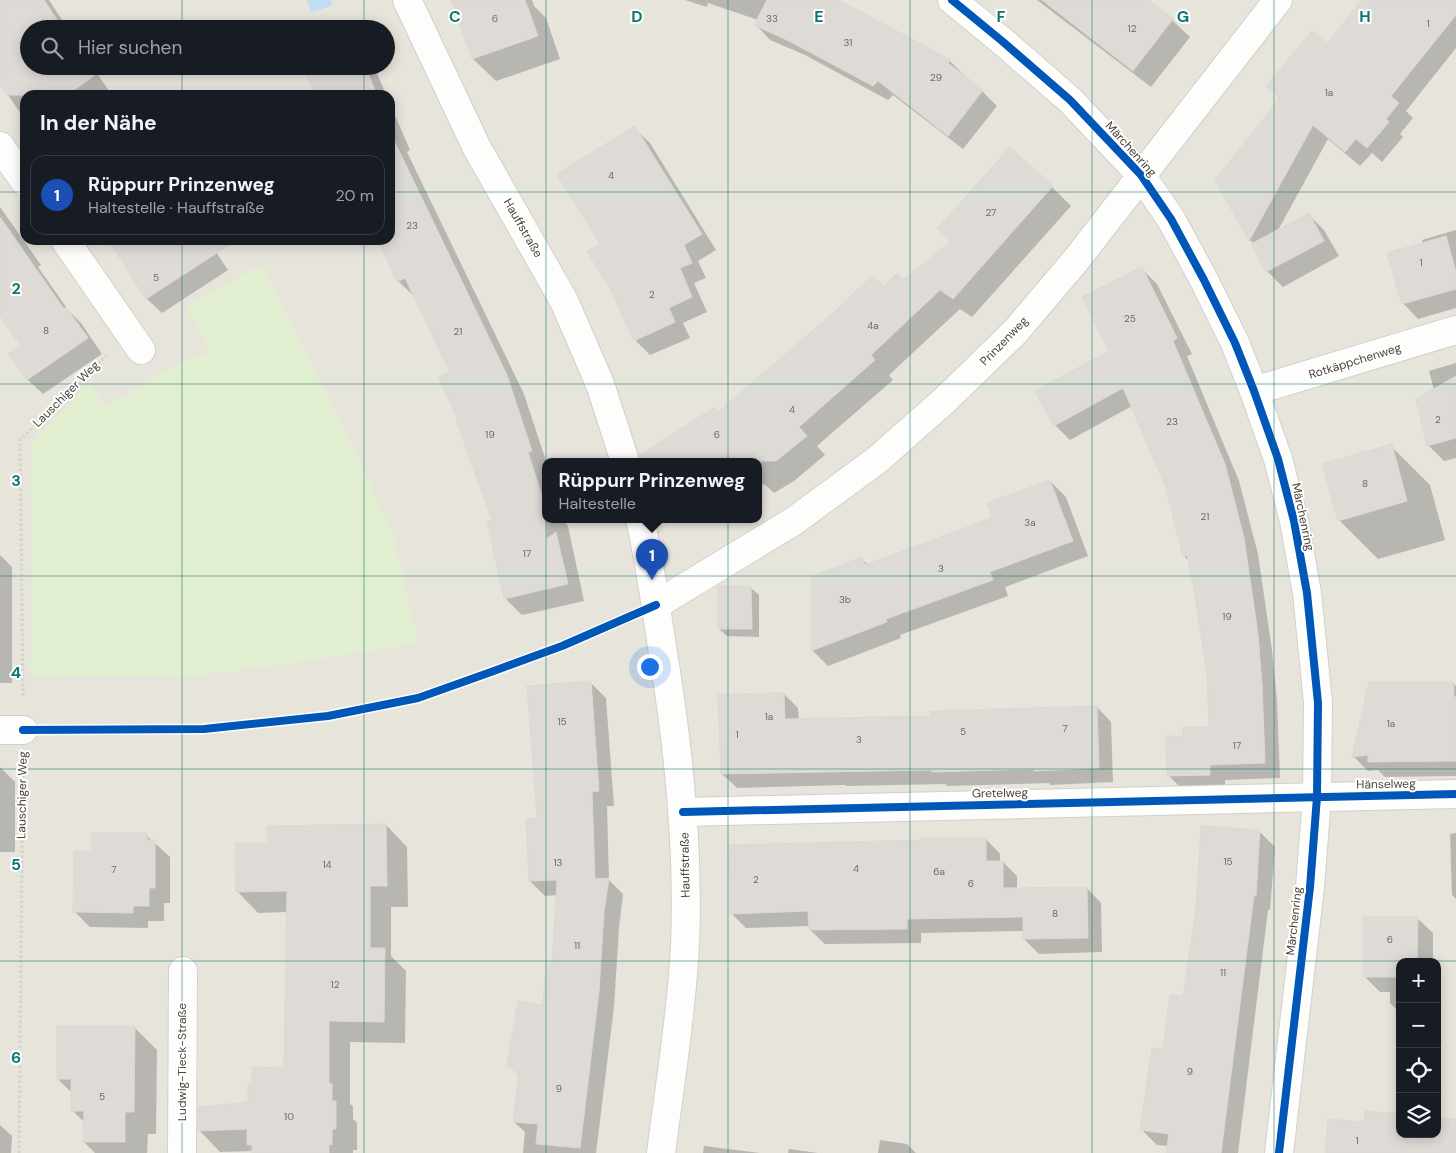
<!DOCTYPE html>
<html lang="de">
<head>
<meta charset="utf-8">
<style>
  body { margin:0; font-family:"DM Sans",sans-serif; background:#242831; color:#f1f3f6 }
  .controls { position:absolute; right:15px; bottom:15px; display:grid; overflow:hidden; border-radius:10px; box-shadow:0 2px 12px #0003 }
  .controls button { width:45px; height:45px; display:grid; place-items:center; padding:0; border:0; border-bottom:1px solid #363941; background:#171b24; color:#f1f3f6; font:25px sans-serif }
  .you { position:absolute; left:649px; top:666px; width:18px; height:18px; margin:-12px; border:4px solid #fff; border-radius:50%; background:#1a73e8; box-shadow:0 0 0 8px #1a73e833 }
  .badge { display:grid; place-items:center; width:32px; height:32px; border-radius:50%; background:#0f766e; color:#fff; font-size:16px; font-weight:700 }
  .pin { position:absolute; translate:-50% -41px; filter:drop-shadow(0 1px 2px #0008) }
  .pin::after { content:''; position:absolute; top:26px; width:18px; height:15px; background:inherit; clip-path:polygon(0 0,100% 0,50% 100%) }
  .popup { position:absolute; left:542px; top:458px; width:220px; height:65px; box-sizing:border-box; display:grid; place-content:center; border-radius:10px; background:#171b24; filter:drop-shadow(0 1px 4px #0005); font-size:16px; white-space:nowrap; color:#9ea1a6 }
  .popup b { font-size:19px; color:#f1f3f6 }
  .popup::after { content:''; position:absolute; left:50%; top:100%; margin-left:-10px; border:10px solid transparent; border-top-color:#171b24 }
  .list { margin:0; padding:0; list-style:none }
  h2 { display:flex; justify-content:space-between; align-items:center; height:65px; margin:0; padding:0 20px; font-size:21px }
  h2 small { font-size:16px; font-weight:400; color:#9ea1a6 }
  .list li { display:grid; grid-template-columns:32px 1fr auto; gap:15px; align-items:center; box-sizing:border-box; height:80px; margin:0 10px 10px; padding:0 10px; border:1px solid #363941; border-radius:15px }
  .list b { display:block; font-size:19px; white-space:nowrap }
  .list p { margin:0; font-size:16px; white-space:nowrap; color:#9ea1a6 }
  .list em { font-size:16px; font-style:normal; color:#9ea1a6 }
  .icon { flex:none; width:28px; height:28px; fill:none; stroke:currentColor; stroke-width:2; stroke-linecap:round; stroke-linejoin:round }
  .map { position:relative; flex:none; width:1456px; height:1153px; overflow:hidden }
  .search { position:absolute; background:#171b24; box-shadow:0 2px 12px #0003; left:20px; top:20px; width:375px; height:55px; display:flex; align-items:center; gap:12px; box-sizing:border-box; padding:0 18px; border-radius:28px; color:#9ea1a6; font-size:19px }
  .panel { position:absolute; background:#171b24; box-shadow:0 2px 12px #0003; left:20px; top:90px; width:375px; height:155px; border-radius:15px }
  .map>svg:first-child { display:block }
</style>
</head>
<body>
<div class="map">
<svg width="1456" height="1153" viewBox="0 0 1456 1153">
  <rect width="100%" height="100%" fill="#f4f2ee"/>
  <!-- residential -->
  <path fill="#e7e4dc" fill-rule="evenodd" d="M0 0H1456V1153H0ZM29 29H386V66H29ZM25 95H390V240H25ZM546 461H758V519H546ZM1400 962H1437V1134H1400Z"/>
  <!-- green -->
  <polygon fill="#e1eecf" points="261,265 350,442 393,532 418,643 288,664 183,677 31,675 31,443 90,382 106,407 157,375 210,351 185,305"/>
  <!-- water -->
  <polygon fill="#c0ddf1" points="307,0 331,0 332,6 311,12"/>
  <!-- shadow -->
  <g fill="#0003">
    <polygon points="0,0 49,0 68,29 29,29 29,66 92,66 109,91 103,95 25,95 25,120 0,83"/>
    <polygon points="453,0 532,0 534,6 546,18 560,59 496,81 473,59"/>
    <polygon points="685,0 836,0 950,61 964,75 963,77 982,91 997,106 963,149 893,95 888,100 805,55 770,40 756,25 758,20 708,3 707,7"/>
    <polygon points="1037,0 1147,0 1172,20 1190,37 1151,87"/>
    <polygon points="1363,0 1456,0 1456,48 1406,111 1413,118 1400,134 1403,137 1382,162 1372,153 1360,166 1328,139 1277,232 1309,215 1324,230 1339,256 1283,287 1268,272 1253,245 1254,244 1250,240 1217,180 1280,99 1268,86 1327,45"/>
    <polygon points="304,66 374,66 386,95 317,95"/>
    <polygon points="390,104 410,150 407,152 524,394 546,461 546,469 544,469 546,474 546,519 561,519 568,526 584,601 522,615 505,598 493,521 460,420 452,372 416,298 398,281 379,240 390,240"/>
    <polygon points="634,128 650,143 716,250 698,261 706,278 694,283 707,312 683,323 690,338 650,355 635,340 601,244"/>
    <polygon points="1052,187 1071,206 972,317 960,309 889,375 893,380 817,446 825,455 794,481 774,493 764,484 758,487 758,461 663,461 718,413 885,288 903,281 952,242 939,229"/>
    <polygon points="0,207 41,265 38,267 69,311 81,323 102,354 43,394 28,380 10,354 22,346 0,314"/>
    <polygon points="1456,230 1456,308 1418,319 1403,303 1423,244 1422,240"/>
    <polygon points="112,240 208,240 228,270 162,313 147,299 110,241"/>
    <polygon points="1142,269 1157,284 1192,354 1187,356 1239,481 1258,554 1272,650 1277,700 1280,778 1225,780 1225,789 1183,790 1168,775 1184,737 1210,728 1208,673 1190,562 1184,556 1166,484 1132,406 1070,440 1055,425 1111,352"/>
    <polygon points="1456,363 1456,458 1444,461 1428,445 1434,390 1429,371"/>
    <polygon points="1391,446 1430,485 1445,540 1378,559 1339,520"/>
    <polygon points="1050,481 1066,497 1088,556 1005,587 1008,596 900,635 901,638 828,666 812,650 862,559 868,565 994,519"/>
    <polygon points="701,519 710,519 704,522"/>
    <polygon points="0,555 12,567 12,683 0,683"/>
    <polygon points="751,588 759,595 759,637 727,636 719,629"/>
    <polygon points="591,683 606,698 614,806 607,806 609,880 623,894 619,928 614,1007 596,1153 523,1153 525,1132 514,1122 520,1076 508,1064 544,1007 553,965 557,895 545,896 530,881 538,819"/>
    <polygon points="1453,683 1456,686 1456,776 1385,777 1378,770 1368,771 1353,756"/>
    <polygon points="784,694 798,708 799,720 931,717 1097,707 1111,722 1113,782 1050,785 1049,783 947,786 945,784 846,786 845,785 737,788 722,774"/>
    <polygon points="0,767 15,782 15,852 0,852"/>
    <polygon points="386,825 407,847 408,907 391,907 391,956 406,971 405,1043 350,1042 350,1104 353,1106 353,1119 357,1123 357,1150 353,1150 353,1153 253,1153 253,1151 220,1152 199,1130 249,1103 254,1085 285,1069 288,912 258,913 237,891 269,844"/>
    <polygon points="1202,827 1260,832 1275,847 1270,910 1268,910 1238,1153 1168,1153 1168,1146 1157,1145 1142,1130 1164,1051 1184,998 1197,911"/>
    <polygon points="1456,833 1456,899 1452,895 1450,834"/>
    <polygon points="146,835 170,857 170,903 164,903 164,921 148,921 148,928 90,927 75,912 92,852"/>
    <polygon points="986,839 1000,854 1000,862 1003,862 1017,876 1017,889 1087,888 1101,903 1102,952 1039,954 1024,939 1024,931 921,933 921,943 825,944 810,930 810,926 746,928 731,913"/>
    <polygon points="1417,918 1433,933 1433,962 1400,962 1400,1013 1390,1003 1390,992 1380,992 1364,976"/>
    <polygon points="134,1027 157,1050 156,1134 148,1134 147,1153 95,1153 84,1142 85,1123 72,1110 72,1093 58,1079"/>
    <polygon points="0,1125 12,1136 11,1153 0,1153"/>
    <polygon points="880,1140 907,1144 916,1153 878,1153"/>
    <polygon points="704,1146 760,1153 703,1153"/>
    <polygon points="789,1149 818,1153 788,1153"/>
  </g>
  <!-- building -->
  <g fill="#dedbd6" stroke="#dcd9d4">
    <polygon points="0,0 44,0 63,29 29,29 29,66 88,66 94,76 67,95 7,95 0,85"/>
    <polygon points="451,0 525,0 538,36 472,59"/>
    <polygon points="767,0 839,0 951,60 948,63 983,90 948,136 878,81 873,86 789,41 754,25"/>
    <polygon points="1042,0 1149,0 1173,19 1133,71"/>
    <polygon points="1362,0 1456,0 1456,15 1391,96 1399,103 1386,119 1389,122 1367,148 1356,139 1345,152 1313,125 1249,241 1215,180 1280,98 1266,86 1312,31 1327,43"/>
    <polygon points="303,66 365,66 377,95 315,95"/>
    <polygon points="635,126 702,234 684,245 692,263 680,268 692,297 669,308 675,322 634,341 611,290 587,251 600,244 557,174"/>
    <polygon points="390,132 507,375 532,451 528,452 546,509 546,539 556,532 568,584 504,599 487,521 492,520 456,420 458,419 438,377 450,372 405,278 397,282 378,240 390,240"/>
    <polygon points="1010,147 1053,186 953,299 940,290 871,355 875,360 799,427 807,436 776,461 640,461 640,455 715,407 718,412 832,314 872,276 884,286 897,273 903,280 951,241 937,229"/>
    <polygon points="1309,213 1324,241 1266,272 1251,244"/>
    <polygon points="0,217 64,309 66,307 88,338 27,380 8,354 20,345 0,316"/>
    <polygon points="1446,236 1456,272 1456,289 1402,304 1387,253"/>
    <polygon points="108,240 237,240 146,299"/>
    <polygon points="1142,267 1177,338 1173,341 1225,464 1244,538 1258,634 1262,684 1265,763 1210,765 1210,775 1167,776 1166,736 1183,736 1183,727 1209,727 1207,673 1194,590 1187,555 1183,557 1165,485 1123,388 1054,426 1035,391 1109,351 1082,297"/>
    <polygon points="1456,376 1456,438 1427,446 1416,399"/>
    <polygon points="1392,444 1407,501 1338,521 1322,464"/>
    <polygon points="1050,480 1073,541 990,572 993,580 886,619 887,622 811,651 811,577 862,557 865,565 992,518 987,503"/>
    <polygon points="718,586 751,586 752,629 718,629"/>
    <polygon points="591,681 599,791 592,792 595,879 609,878 604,912 599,991 580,1148 536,1144 538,1124 513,1122 519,1074 507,1065 518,1001 543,1005 546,964 552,964 557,880 529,881 526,819 537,818 527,686"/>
    <polygon points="1369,682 1453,682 1454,697 1456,697 1456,761 1368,762 1368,755 1352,757"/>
    <polygon points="784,693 785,719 930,716 930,711 1097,706 1099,768 1034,771 1034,769 932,772 931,770 721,774 718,694"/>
    <polygon points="386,824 387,886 370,886 370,948 385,948 384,1022 329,1021 329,1083 332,1084 332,1101 336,1101 336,1129 332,1129 332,1145 329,1144 329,1153 252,1153 252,1145 247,1145 247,1129 198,1131 198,1107 248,1102 248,1083 252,1084 252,1067 284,1068 287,891 236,892 235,843 267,843 267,826"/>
    <polygon points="1201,826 1260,830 1256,896 1254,895 1221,1153 1166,1153 1169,1134 1140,1130 1152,1048 1163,1049 1170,995 1183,996 1196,910"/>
    <polygon points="91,833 147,833 147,840 155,840 155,888 149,888 149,906 133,906 133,913 73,912 74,851 91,851"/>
    <polygon points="922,838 986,838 986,861 1003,861 1003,888 1087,887 1088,938 1023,939 1023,917 907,919 907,929 809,930 808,911 730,914 728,845 922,840"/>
    <polygon points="1363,917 1418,917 1417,962 1400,962 1400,977 1363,977"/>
    <polygon points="57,1026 135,1026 134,1112 125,1112 125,1142 83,1142 84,1111 71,1111 71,1079 57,1079"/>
    <polygon points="1365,1111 1400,1114 1400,1134 1437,1134 1437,1118 1456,1119 1456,1153 1325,1153 1328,1119 1364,1122"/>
  </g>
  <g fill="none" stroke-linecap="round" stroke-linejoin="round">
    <defs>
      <g id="minor">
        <polyline points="407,0 477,148 564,301 600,384 625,461"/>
        <polyline points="952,0 1002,41 1070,100 1141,175 1171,219 1204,280 1235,343 1254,391 1278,459 1294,521 1307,593 1318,703 1317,797 1310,887 1279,1153"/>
        <polyline points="0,146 25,182"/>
        <polyline points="65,240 141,350"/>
        <polyline points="1254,391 1456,330"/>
        <path d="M640 519C650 563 656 608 663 653 679 750 689 848 685 946 681 1015 670 1084 661 1153"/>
        <polyline points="656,605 794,521 877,460 946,399 1015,332 1076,260 1278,0"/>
        <polyline points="0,730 23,730"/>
        <polyline points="683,812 1456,794"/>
        <polyline points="182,1153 183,971"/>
      </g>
    </defs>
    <!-- minor casing -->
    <use href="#minor" stroke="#d2d0cb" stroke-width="30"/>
    <!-- path -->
    <g stroke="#d3d2cc" stroke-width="3" stroke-dasharray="2.5 2.5" stroke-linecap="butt">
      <polyline points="23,696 20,440 106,356"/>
      <polyline points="19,1153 23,762"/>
    </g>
    <!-- minor -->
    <use href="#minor" stroke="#fdfdfc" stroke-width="28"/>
    <defs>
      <g id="cycleway">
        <polyline points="952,0 1002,41 1070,100 1141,175 1171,219 1204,280 1235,343 1254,391 1278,459 1294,521 1307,593 1318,703 1317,797 1310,887 1279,1153"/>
        <polyline points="23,730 204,729 328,716 418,698 491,672 562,646 656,605"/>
        <polyline points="683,812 1456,794"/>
      </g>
    </defs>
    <!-- cycleway casing -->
    <use href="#cycleway" stroke="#fff" stroke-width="11"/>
    <!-- cycleway -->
    <use href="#cycleway" stroke="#0057b8" stroke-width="8"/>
  </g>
  <!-- grid -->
  <path fill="none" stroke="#0f766e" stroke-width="1" stroke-opacity="0.55" d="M182 0V29M364 0V29M546 0V1153M728 0V1153M910 0V1153M1092 0V1153M1274 0V1153M182 66V95M364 66V95M0 192H25M390 192H1456M182 240V1153M364 240V1153M0 384H1456M0 576H1456M0 769H1456M0 961H1456"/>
  <g text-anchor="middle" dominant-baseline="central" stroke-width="4" stroke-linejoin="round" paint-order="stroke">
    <!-- number labels -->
    <g font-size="10" fill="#706a61">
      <text x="495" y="18">6</text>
      <text x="772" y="18">33</text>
      <text x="1428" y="23">1</text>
      <text x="1132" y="28">12</text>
      <text x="848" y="42">31</text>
      <text x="936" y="77">29</text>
      <text x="1329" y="92">1a</text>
      <text x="611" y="175">4</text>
      <text x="991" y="212">27</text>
      <text x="412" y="225">23</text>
      <text x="1421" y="262">1</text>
      <text x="156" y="277">5</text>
      <text x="652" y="294">2</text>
      <text x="1130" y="318">25</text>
      <text x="873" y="325">4a</text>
      <text x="46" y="330">8</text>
      <text x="458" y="331">21</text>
      <text x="792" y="409">4</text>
      <text x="1438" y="419">2</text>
      <text x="1172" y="421">23</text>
      <text x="490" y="434">19</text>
      <text x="717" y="434">6</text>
      <text x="1365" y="483">8</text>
      <text x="1205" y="516">21</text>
      <text x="1030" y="522">3a</text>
      <text x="527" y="553">17</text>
      <text x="941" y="568">3</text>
      <text x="845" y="599">3b</text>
      <text x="1227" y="616">19</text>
      <text x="769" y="716">1a</text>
      <text x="562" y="721">15</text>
      <text x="1391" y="723">1a</text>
      <text x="1065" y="728">7</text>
      <text x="963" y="731">5</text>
      <text x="737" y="734">1</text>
      <text x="859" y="739">3</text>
      <text x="1237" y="745">17</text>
      <text x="1228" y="861">15</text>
      <text x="558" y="862">13</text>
      <text x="327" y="864">14</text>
      <text x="856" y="868">4</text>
      <text x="114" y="869">7</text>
      <text x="939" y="871">6a</text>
      <text x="756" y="879">2</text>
      <text x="971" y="883">6</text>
      <text x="1055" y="913">8</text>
      <text x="1390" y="939">6</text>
      <text x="577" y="945">11</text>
      <text x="1223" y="972">11</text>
      <text x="335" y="984">12</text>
      <text x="1190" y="1071">9</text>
      <text x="559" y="1088">9</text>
      <text x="102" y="1096">5</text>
      <text x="289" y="1116">10</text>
      <text x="1357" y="1140">1</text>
    </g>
    <!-- street labels -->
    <g font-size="12" fill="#4b4439" stroke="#fff">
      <text transform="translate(1131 149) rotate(48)">Märchenring</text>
      <text transform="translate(523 228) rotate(60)">Hauffstraße</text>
      <text transform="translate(1004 341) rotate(-46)">Prinzenweg</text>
      <text transform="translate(1355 361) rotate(-17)">Rotkäppchenweg</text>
      <text transform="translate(66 394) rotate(-45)">Lauschiger Weg</text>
      <text transform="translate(1303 517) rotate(78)">Märchenring</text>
      <text transform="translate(1386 784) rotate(-1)">Hänselweg</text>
      <text transform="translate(1000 793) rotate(-1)">Gretelweg</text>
      <text transform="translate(22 795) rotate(-89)">Lauschiger Weg</text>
      <text transform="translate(685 865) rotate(-91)">Hauffstraße</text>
      <text transform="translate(1294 921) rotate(-84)">Märchenring</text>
      <text transform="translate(182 1062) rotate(-90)">Ludwig-Tieck-Straße</text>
    </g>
  </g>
  <g font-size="16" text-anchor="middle" font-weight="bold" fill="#0f766e" stroke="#fff" stroke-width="4" stroke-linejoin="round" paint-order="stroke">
    <text x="455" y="22">C</text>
    <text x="637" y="22">D</text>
    <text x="819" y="22">E</text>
    <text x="1001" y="22">F</text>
    <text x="1183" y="22">G</text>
    <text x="1365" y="22">H</text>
    <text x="16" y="294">2</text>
    <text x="16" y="486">3</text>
    <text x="16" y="678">4</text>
    <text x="16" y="870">5</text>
    <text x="16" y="1063">6</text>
  </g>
</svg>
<div class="controls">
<button>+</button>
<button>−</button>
<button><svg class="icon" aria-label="locate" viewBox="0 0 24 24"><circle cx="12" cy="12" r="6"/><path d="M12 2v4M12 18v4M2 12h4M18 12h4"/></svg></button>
<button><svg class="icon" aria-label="layers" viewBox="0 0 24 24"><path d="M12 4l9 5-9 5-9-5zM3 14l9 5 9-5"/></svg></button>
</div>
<div class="you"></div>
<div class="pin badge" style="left:652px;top:580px;background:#1a4fb4">1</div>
<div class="popup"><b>Rüppurr Prinzenweg</b>Haltestelle</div>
<div class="search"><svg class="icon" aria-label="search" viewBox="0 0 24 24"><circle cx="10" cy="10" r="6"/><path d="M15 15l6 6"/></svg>Hier suchen</div>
<section class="panel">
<h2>In der Nähe<small></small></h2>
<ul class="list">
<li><span class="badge" style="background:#1a4fb4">1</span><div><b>Rüppurr Prinzenweg</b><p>Haltestelle · Hauffstraße</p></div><em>20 m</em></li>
</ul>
</section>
</div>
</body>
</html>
